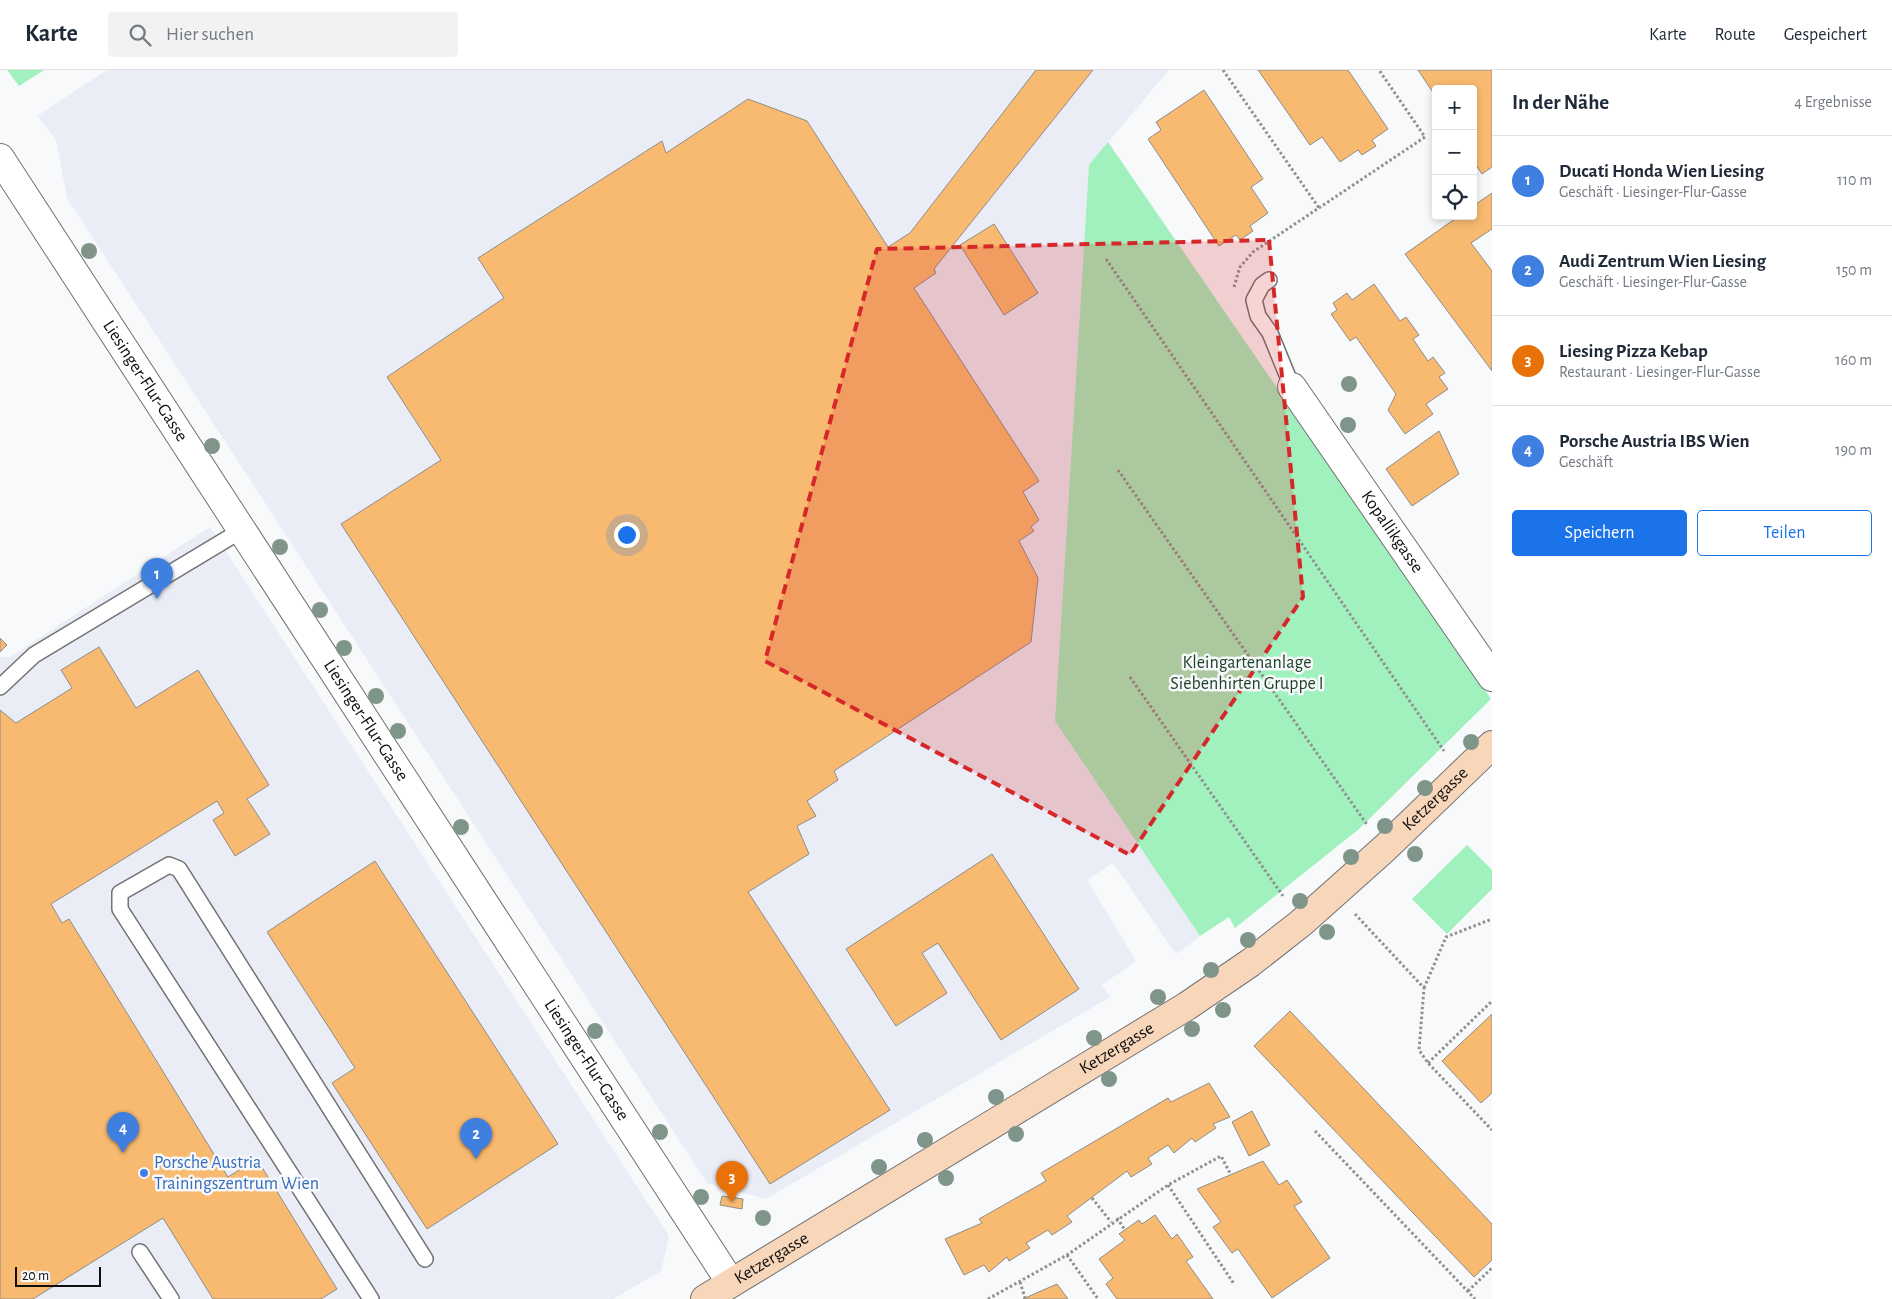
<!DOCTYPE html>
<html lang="de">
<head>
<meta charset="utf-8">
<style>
  body { margin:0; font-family:"Alegreya Sans",sans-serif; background:#f2f2f3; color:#1f2937 }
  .controls { position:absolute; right:15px; top:15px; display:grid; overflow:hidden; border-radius:5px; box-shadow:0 2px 8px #0003 }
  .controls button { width:45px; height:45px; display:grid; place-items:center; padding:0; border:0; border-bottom:1px solid #e0e1e3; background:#fff; color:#1f2937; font:25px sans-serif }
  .scale { position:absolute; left:15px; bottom:12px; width:86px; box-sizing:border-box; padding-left:5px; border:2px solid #0e0e0f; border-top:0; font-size:14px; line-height:18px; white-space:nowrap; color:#0e0e0f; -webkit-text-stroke:4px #f8f9fb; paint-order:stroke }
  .you { position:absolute; left:626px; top:464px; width:18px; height:18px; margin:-12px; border:4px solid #fff; border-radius:50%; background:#1a73e8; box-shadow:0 0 0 8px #1a73e833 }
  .badge { display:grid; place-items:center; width:32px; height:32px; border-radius:50%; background:#1a73e8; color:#fff; font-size:16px; font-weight:700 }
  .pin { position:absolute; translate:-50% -41px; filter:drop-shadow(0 1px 2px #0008) }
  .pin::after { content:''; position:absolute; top:26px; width:18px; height:15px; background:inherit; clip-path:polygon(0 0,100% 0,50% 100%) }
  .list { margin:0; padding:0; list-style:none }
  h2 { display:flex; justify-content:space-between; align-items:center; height:65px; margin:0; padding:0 20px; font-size:21px }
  h2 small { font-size:16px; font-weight:400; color:#747a83 }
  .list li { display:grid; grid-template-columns:32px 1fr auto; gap:15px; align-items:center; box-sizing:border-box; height:90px; padding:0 20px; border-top:1px solid #e0e1e3 }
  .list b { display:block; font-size:19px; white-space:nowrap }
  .list p { margin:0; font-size:16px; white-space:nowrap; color:#747a83 }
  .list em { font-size:16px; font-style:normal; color:#747a83 }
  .actions { display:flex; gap:10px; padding:15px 20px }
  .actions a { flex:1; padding:11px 0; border:1px solid #1a73e8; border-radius:5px; text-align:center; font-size:18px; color:#1a73e8 }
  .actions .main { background:#1a73e8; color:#fff }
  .icon { flex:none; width:28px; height:28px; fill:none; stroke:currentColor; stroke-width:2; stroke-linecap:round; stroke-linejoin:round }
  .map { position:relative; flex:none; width:1492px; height:1229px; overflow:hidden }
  header { display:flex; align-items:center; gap:30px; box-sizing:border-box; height:70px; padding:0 25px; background:#fff; border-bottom:1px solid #e0e1e3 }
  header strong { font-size:24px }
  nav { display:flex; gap:28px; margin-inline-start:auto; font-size:18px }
  .search { width:350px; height:45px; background:#f2f2f3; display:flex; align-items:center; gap:12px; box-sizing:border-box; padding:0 18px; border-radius:5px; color:#747a83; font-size:19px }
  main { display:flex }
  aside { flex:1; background:#fff }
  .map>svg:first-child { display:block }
</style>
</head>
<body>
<header>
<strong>Karte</strong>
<div class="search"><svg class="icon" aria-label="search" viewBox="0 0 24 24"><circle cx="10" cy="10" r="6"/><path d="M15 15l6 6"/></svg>Hier suchen</div>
<nav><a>Karte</a><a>Route</a><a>Gespeichert</a></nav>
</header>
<main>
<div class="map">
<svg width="1492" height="1229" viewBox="0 0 1492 1229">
  <rect width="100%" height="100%" fill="#f8f9fb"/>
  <!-- built -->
  <g fill="#eaecf6">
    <polygon points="107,0 1169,0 1089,95 1055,651 1200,866 1176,884 1113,793 1087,810 1136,891 1102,915 1110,927 766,1129 707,1113 67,128 56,69 37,46"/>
    <polygon points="210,457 669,1166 661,1201 613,1229 0,1229 0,587 10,587"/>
  </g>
  <!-- green -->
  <g fill="#a0f1bd">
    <polygon points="7,0 44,0 19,16"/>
    <polygon points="1108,72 1491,629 1359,759 1235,858 1229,847 1200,866 1055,651 1089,95"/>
    <polygon points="1467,775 1492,800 1492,819 1447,864 1412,829"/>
  </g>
  <!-- building -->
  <g fill="#f8ba70" stroke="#8e8c8a">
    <polygon points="1036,0 1093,0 934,199 936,203 914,218 1039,411 1023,422 1039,450 1031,457 1034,461 1019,471 1038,508 1031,572 834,701 838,710 807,731 816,746 797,756 809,784 748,822 890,1040 770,1114 341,454 441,390 387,307 504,228 478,188 662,71 666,83 748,29 807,51 888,177 910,163"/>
    <polygon points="1258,0 1348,0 1388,59 1372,70 1376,76 1362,85 1358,80 1340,92 1322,67 1310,75"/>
    <polygon points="1418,0 1492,0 1492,97 1482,104 1473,91 1473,19 1436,19 1436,27"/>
    <polygon points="1204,20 1263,109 1251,117 1268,143 1250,156 1253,161 1240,170 1236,165 1219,176 1148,69 1161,60 1156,52"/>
    <polygon points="1492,123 1492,159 1471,173 1492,201 1492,301 1405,184 1459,146 1473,146 1473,136"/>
    <polygon points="994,154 1038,223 1004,245 960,175"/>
    <polygon points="1374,214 1400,251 1406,247 1419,265 1413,269 1428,291 1433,287 1445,303 1439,307 1448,319 1426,334 1433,344 1405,364 1388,340 1396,324 1356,267 1350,271 1331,244 1337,240 1333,233 1347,223 1352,230"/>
    <polygon points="1439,361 1459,404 1412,436 1386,399"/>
    <polygon points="0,568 7,575 0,582"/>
    <polygon points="99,577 136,638 198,600 269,715 247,729 270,764 235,786 213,750 224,743 217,731 51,834 62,853 69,849 228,1107 257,1089 337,1219 321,1229 213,1229 163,1148 33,1229 0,1229 0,640 16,653 72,618 61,600"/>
    <polygon points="992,784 1079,919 1001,970 938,873 922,883 947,923 896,956 846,879"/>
    <polygon points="375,791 558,1074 427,1159 332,1013 355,998 267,862"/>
    <polygon points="1290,941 1492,1154 1492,1190 1474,1207 1254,976"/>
    <polygon points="1492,944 1492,1023 1481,1033 1442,991"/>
    <polygon points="1209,1013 1230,1047 1213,1054 1216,1058 1195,1072 1192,1068 1174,1083 1168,1075 1148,1088 1152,1094 1131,1107 1127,1101 1067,1146 1072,1152 1052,1165 1048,1160 1026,1173 1030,1178 1009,1191 1007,1187 989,1202 984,1195 964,1205 945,1169 982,1153 979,1149 1046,1111 1041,1103 1168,1028 1171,1032"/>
    <polygon points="1252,1041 1270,1075 1249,1086 1232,1052"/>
    <polygon points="1263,1091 1279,1115 1287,1110 1302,1132 1294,1136 1330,1188 1272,1228 1238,1179 1232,1183 1213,1157 1221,1152 1197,1119"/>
    <polygon points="722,1126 743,1129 742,1139 720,1135"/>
    <polygon points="1155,1145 1172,1169 1177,1164 1193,1187 1186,1191 1213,1229 1117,1229 1106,1214 1113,1208 1099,1189 1125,1170 1119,1164 1139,1150 1142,1154"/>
    <polygon points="1057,1214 1068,1229 1023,1229 1025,1228"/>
  </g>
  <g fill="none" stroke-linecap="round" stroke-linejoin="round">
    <defs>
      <g id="service">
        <polyline points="1269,210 1262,215 1254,230 1258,246 1270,263 1292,317"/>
        <polyline points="0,617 34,585 242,460"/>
        <polyline points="140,1182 171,1229"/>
        <polyline points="371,1229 120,839 120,823 169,795 179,799 425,1189"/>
      </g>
      <g id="minor">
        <path id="s1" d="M0 88 731 1213"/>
        <path id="s2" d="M1292 317 1492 607"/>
      </g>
      <g id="secondary">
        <path id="s3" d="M705 1229 1187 936 1250 893 1301 853 1385 778 1492 675"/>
      </g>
    </defs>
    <!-- service casing -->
    <use href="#service" stroke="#727274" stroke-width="18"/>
    <!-- minor casing -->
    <use href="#minor" stroke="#727274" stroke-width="30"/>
    <!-- secondary casing -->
    <use href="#secondary" stroke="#727274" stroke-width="30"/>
    <!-- path -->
    <g stroke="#8f9091" stroke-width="3" stroke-dasharray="2.5 2.5" stroke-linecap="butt">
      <polyline points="1223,0 1319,138"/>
      <polyline points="1106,189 1444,681"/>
      <polyline points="1234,217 1240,197 1253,182 1425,67 1379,0"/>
      <polyline points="1118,400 1368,756"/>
      <polyline points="1130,607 1283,826"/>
      <polyline points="1355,844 1424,918 1419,980 1428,993 1492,1060"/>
      <polyline points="1424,918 1446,867 1492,849"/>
      <polyline points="1428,993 1492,931"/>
      <polyline points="1315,1061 1475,1229"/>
      <polyline points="1168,1115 1234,1214"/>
      <polyline points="1092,1128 1111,1152"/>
      <polyline points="1117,1148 1125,1160"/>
      <polyline points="1067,1185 1098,1229"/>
      <polyline points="1020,1212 1025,1228"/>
      <polyline points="1468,1221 1492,1198"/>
      <polyline points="988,1229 1067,1185 1168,1115 1221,1086 1231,1105"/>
    </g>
    <!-- service -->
    <use href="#service" stroke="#fff" stroke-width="15"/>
    <!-- minor -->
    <use href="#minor" stroke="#fff" stroke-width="28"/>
    <!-- secondary -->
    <use href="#secondary" stroke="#f7d6ba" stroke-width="28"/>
  </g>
  <!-- trees -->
  <g fill="#809589">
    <circle cx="89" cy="181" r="8"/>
    <circle cx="1349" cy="314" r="8"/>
    <circle cx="1348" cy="355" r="8"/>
    <circle cx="212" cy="376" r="8"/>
    <circle cx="280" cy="477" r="8"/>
    <circle cx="320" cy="540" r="8"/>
    <circle cx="344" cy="578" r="8"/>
    <circle cx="376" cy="626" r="8"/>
    <circle cx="398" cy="661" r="8"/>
    <circle cx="1471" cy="672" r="8"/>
    <circle cx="1425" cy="718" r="8"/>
    <circle cx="1385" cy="756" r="8"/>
    <circle cx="461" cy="757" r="8"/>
    <circle cx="1415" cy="784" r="8"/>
    <circle cx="1351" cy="787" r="8"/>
    <circle cx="1300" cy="831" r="8"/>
    <circle cx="1327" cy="862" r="8"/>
    <circle cx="1248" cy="870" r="8"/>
    <circle cx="1211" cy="900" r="8"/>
    <circle cx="1158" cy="927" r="8"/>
    <circle cx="1223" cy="940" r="8"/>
    <circle cx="1192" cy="959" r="8"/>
    <circle cx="595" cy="961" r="8"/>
    <circle cx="1094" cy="968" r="8"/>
    <circle cx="1109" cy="1009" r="8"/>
    <circle cx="996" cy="1027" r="8"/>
    <circle cx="660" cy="1062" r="8"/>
    <circle cx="1016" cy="1064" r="8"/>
    <circle cx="925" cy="1070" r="8"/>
    <circle cx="879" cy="1097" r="8"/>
    <circle cx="946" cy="1108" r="8"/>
    <circle cx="701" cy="1127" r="8"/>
    <circle cx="763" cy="1148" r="8"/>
  </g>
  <!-- marked area -->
  <path fill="#d62828" fill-opacity="0.2" stroke="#d62828" stroke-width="4" stroke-dasharray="10 6" stroke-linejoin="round" d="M1269 170 1303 527 1130 785 765 591 877 179Z"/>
  <!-- markers -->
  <circle fill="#3f7fe0" stroke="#f8f9fb" stroke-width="2" cx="144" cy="1103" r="5"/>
  <g text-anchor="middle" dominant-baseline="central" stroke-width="5" stroke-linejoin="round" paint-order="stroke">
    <!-- street labels -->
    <g font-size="18" fill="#0e0e0f" stroke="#f8f9fb">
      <text stroke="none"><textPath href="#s1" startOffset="266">Liesinger-Flur-Gasse</textPath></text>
      <text stroke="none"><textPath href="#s2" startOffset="176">Kopallikgasse</textPath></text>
      <text stroke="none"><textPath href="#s1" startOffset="671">Liesinger-Flur-Gasse</textPath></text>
      <text stroke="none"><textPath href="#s3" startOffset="888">Ketzergasse</textPath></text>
      <text stroke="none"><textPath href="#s3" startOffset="482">Ketzergasse</textPath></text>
      <text stroke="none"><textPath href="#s1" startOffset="1076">Liesinger-Flur-Gasse</textPath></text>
      <text stroke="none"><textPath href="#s3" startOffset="78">Ketzergasse</textPath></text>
    </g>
    <!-- park labels -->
    <g font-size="18" fill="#1d432c" stroke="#f8f9fb">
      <text x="1247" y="593">Kleingartenanlage<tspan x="1247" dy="21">Siebenhirten Gruppe I</tspan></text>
    </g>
    <!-- shop labels -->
    <g font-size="18" fill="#366cbe" stroke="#f8f9fb" text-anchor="start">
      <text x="154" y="1093">Porsche Austria<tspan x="154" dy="21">Trainingszentrum Wien</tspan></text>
    </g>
  </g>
</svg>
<div class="controls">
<button>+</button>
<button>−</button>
<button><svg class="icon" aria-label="locate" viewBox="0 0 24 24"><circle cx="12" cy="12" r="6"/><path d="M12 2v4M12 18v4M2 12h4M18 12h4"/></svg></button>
</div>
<div class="scale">20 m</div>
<div class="you"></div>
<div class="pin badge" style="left:157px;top:529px;background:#3f7fe0">1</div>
<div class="pin badge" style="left:476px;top:1089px;background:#3f7fe0">2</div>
<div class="pin badge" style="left:732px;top:1132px;background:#e8710a">3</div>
<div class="pin badge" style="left:123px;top:1083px;background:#3f7fe0">4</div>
</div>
<aside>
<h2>In der Nähe<small>4 Ergebnisse</small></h2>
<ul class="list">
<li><span class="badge" style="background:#3f7fe0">1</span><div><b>Ducati Honda Wien Liesing</b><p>Geschäft · Liesinger-Flur-Gasse</p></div><em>110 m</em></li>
<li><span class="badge" style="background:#3f7fe0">2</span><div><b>Audi Zentrum Wien Liesing</b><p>Geschäft · Liesinger-Flur-Gasse</p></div><em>150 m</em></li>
<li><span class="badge" style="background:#e8710a">3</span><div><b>Liesing Pizza Kebap</b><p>Restaurant · Liesinger-Flur-Gasse</p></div><em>160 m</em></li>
<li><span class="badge" style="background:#3f7fe0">4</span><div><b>Porsche Austria IBS Wien</b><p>Geschäft</p></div><em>190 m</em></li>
</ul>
<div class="actions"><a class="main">Speichern</a><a>Teilen</a></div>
</aside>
</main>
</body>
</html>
